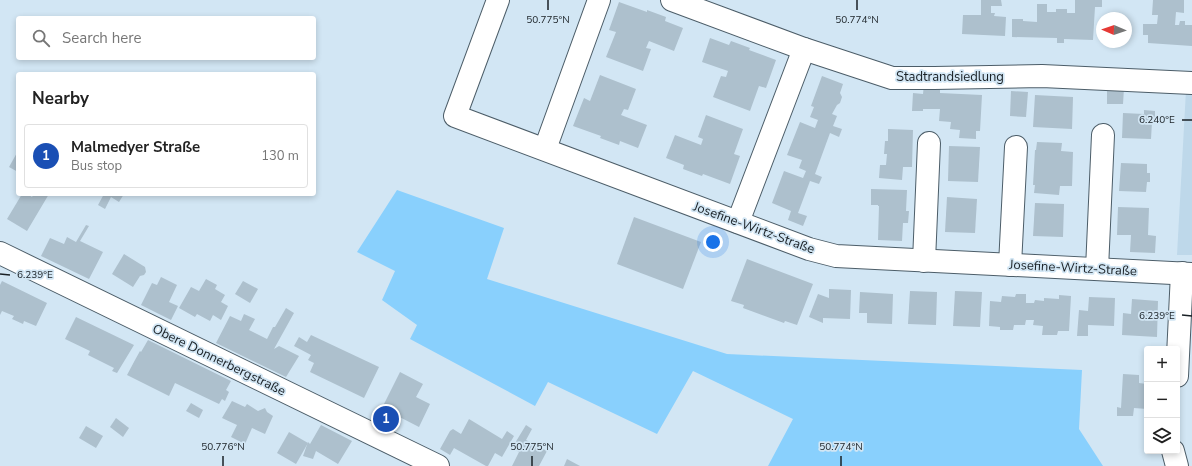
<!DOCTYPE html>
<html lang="en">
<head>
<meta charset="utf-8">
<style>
  body { margin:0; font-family:"Nunito Sans",sans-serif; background:#f6f6f6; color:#222 }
  .controls { position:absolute; right:12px; bottom:12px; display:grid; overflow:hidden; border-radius:4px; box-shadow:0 2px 6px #0003 }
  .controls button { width:36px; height:36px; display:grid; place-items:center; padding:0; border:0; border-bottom:1px solid #e0e0e0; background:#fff; color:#222; font:20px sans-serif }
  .compass { position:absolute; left:1096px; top:12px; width:36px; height:36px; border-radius:50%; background:#fff; box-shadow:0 2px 6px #0003; rotate:272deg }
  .you { position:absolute; left:713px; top:242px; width:14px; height:14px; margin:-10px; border:3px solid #fff; border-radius:50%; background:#1a73e8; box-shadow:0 0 0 6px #1a73e833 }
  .badge { display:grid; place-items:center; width:26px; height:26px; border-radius:50%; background:#bb5627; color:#fff; font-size:13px; font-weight:700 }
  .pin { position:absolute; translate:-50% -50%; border:2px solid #fff; box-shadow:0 1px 4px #0006 }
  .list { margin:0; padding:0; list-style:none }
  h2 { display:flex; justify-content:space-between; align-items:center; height:52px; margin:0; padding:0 16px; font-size:17px }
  h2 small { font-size:13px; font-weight:400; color:#767676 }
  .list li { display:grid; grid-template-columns:26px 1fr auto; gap:12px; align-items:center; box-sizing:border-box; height:64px; margin:0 8px 8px; padding:0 8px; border:1px solid #e0e0e0; border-radius:4px }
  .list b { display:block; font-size:15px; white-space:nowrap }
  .list p { margin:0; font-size:13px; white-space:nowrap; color:#767676 }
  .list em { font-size:13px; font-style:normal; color:#767676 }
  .icon { flex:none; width:22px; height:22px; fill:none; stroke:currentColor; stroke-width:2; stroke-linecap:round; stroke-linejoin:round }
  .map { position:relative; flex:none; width:1192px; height:466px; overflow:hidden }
  .search { position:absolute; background:#fff; box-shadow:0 2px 6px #0003; left:16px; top:16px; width:300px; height:44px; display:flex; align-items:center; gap:10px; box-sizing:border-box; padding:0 14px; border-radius:4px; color:#767676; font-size:15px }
  .panel { position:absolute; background:#fff; box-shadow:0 2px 6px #0003; left:16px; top:72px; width:300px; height:124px; border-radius:4px }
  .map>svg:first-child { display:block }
</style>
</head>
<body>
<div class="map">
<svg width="1192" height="466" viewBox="0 0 1192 466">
  <rect width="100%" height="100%" fill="#d2e6f4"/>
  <!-- built -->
  <polygon fill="#bed8ea" points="1186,90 1192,90 1192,255 1177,255"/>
  <!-- green -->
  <polygon fill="#89d0fd" points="397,190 504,228 487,279 727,354 1082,370 1079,429 1103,466 768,466 793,419 693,371 657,434 548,382 535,406 410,339 417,325 382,300 395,271 357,252"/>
  <!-- building -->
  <g fill="#adc0cd">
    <polygon points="981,0 1001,0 1002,6 991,6 991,13 995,13 994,16 1006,17 1005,36 962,34 963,15 981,15"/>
    <polygon points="1075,0 1102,0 1102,7 1095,7 1093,40 1064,39 1064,43 1057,43 1057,38 1012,37 1012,19 1023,19 1023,21 1037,22 1037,4 1047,4 1047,12 1056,12 1056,9 1067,9 1067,13 1075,13"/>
    <polygon points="1153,0 1184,0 1184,13 1176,12 1175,25 1179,25 1180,21 1185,21 1185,25 1192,25 1192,46 1148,43 1148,35 1143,35 1143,24 1157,24 1158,15 1152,15"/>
    <polygon points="619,2 647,12 647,10 666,17 665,21 683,28 674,51 649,41 646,48 651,49 643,71 606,57 616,32 609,30"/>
    <polygon points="710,38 729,45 731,41 750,48 749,50 776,60 766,88 759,86 750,111 713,97 721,76 726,77 728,71 702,62"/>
    <polygon points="600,75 636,89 628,110 624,109 621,115 647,125 638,148 620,141 619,145 600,138 601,136 573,126 584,98 590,101"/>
    <polygon points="822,76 843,84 840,93 842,97 840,103 837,105 832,114 837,116 833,126 842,129 839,137 830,133 815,174 822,177 819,184 810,181 798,213 807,216 803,226 788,220 791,211 772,203 784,171 803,178 806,171 799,168 802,160 787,155 800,122 815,128 818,120 810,117 814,107 811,106"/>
    <polygon points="924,84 940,84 940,93 982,95 980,131 976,131 976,139 959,138 960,130 950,129 951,122 939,121 940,109 923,109 923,111 912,111 913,93 923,94"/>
    <polygon points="1107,87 1124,88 1123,104 1107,104"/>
    <polygon points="1011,91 1028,92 1026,117 1010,116"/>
    <polygon points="1035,95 1073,97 1072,129 1033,127"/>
    <polygon points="1144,110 1155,111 1155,122 1152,122 1151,139 1122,138 1123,113 1144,114"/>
    <polygon points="706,115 743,129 734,154 740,156 730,184 703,174 702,176 683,169 684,165 666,158 675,135 701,145 703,139 698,137"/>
    <polygon points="888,129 913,130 912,167 903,167 902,180 879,178 880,165 886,165 887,154 884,154 885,141 888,141"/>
    <polygon points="1037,142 1062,143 1061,151 1073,152 1072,186 1060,186 1059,195 1034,193 1035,185 1033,185 1035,150 1036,150"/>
    <polygon points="949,146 980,147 978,182 948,181"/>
    <polygon points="18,151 18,172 9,167"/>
    <polygon points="1121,163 1147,164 1147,173 1150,173 1150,182 1147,182 1146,192 1119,191"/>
    <polygon points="871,189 907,190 906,211 909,211 908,223 903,223 902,241 878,240 879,206 878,206 878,205 871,205"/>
    <polygon points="22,194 27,194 32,197 34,194 49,194 27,231 7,219"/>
    <polygon points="104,194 124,194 119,202 111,197 105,209 98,205"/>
    <polygon points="947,197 977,199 975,233 945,232"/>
    <polygon points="1035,203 1064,204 1063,237 1033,236"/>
    <polygon points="1118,207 1149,208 1148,235 1156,236 1155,253 1130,252 1131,235 1117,235"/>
    <polygon points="634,217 701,242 683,289 617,264"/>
    <polygon points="86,225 89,226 80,241 103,252 89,279 41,256 50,238 64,244 67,237 76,242"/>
    <polygon points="124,254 145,267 146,272 144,275 140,276 133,287 112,274"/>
    <polygon points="747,259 813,284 797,325 785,321 784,323 743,308 744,305 731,301"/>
    <polygon points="161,277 177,285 169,302 178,306 171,320 141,305 152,283 157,285"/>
    <polygon points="206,279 217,285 215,289 225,295 221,302 228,306 221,320 213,315 210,321 197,314 195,317 179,308 191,287 199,291"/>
    <polygon points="2,281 47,303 36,326 24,321 23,324 12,319 14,316 2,311 0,315 0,285"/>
    <polygon points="243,281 258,289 250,303 235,294"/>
    <polygon points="829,289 851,290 850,319 823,318 823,323 809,317 818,294 829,298"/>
    <polygon points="910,291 937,292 936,325 908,324"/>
    <polygon points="955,291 982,292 980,327 953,326"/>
    <polygon points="860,292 893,294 892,324 867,323 867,313 859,313"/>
    <polygon points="1016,294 1026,294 1026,303 1034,303 1035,300 1044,301 1044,298 1059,299 1059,295 1071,296 1069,331 1058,331 1057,335 1042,335 1043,326 1033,325 1034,320 1026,320 1025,325 1014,325 1013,330 1000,330 1000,327 989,326 990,301 1001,302 1002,296 1015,297"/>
    <polygon points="1089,297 1115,298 1114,326 1088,325 1088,336 1077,336 1079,310 1088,311"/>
    <polygon points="1132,299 1158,301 1157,337 1122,335 1123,313 1131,314"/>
    <polygon points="286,308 294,313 274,349 279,346 299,356 286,377 216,343 230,316 241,321 244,314 255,319 249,330 267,339 273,327 275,327"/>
    <polygon points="76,317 134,345 117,373 112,371 114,368 88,355 90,351 65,339"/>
    <polygon points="311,335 379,367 364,398 310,372 314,363 308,360 311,355 294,346 299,337 307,342"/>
    <polygon points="148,340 231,381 226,390 229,392 225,401 222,399 219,404 175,383 169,396 127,375 135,360 140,351 141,352"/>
    <polygon points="400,372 423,384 416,397 430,404 419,427 382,408"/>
    <polygon points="1123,374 1139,375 1139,383 1147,384 1147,409 1134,408 1133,416 1117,416 1117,407 1121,408"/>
    <polygon points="232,401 245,407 247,404 258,411 265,408 267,412 273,416 265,434 252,428 245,444 231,437 237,425 222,418"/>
    <polygon points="191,403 203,410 199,418 186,411"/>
    <polygon points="116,418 129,428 123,437 110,427"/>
    <polygon points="469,419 502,439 507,431 514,436 502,457 495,453 488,466 486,466 454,448 450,455 440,449 450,431 453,429 461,434"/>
    <polygon points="321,425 352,441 338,464 316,451 313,459 303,456 308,442 310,444"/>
    <polygon points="526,425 532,429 526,440 547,451 539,466 512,466 519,452 512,448"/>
    <polygon points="86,426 103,436 96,448 79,438"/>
    <polygon points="289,432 308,443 296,464 277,453"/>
    <polygon points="567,459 580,466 564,466"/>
  </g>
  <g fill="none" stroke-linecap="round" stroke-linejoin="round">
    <defs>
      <g id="minor">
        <polyline points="498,0 455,116 809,249 836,256 1192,274"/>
        <polyline points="672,0 804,49 892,78 934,78 1042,76 1192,83"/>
        <polyline points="545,149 599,0"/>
        <polyline points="738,222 804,49"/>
        <polyline points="0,253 438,466"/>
        <polyline points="924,261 929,143"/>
        <polyline points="1010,265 1016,147"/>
        <polyline points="1097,269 1103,135"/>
        <polyline points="1177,376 1182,273"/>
        <polyline points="1173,451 1177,466"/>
      </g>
    </defs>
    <!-- minor casing -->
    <use href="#minor" stroke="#4c5d68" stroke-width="24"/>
    <!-- minor -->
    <use href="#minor" stroke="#fff" stroke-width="22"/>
  </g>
  <!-- ticks -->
  <path fill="none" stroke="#1a2126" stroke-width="1.5" d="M548 10V0M857 10V0M1182 120H1192M0 274 10 275M1182 315 1192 316M223 466V456M532 466V456M841 466V456"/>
  <g text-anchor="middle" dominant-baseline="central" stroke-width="3.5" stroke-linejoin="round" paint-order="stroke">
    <!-- street labels -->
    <g font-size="13" fill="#1a2126" stroke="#d2e6f4">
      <text x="950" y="77">Stadtrandsiedlung</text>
      <text transform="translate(754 228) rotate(20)">Josefine-Wirtz-Straße</text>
      <text transform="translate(1073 268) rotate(3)">Josefine-Wirtz-Straße</text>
      <text transform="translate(219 360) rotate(26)">Obere Donnerbergstraße</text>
    </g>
  </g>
  <g font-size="10" text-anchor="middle" fill="#1a2126" stroke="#d2e6f4" stroke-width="3.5" stroke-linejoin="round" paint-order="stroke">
    <text x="548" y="23">50.775°N</text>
    <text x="857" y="23">50.774°N</text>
    <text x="1157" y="123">6.240°E</text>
    <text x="35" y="278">6.239°E</text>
    <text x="1157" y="319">6.239°E</text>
    <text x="223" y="450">50.776°N</text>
    <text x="532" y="450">50.775°N</text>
    <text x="841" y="450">50.774°N</text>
  </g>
</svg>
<div class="controls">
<button>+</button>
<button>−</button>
<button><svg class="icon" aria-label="layers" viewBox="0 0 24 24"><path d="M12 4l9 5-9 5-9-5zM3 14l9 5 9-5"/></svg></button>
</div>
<svg class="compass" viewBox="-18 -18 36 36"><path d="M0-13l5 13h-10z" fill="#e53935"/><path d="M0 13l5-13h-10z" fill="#767676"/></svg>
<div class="you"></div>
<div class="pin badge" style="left:386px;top:419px;background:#1a4fb4">1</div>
<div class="search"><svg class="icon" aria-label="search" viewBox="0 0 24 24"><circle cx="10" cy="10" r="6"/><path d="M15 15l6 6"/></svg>Search here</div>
<section class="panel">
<h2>Nearby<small></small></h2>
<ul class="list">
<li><span class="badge" style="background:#1a4fb4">1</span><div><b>Malmedyer Straße</b><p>Bus stop</p></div><em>130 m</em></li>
</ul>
</section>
</div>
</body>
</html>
